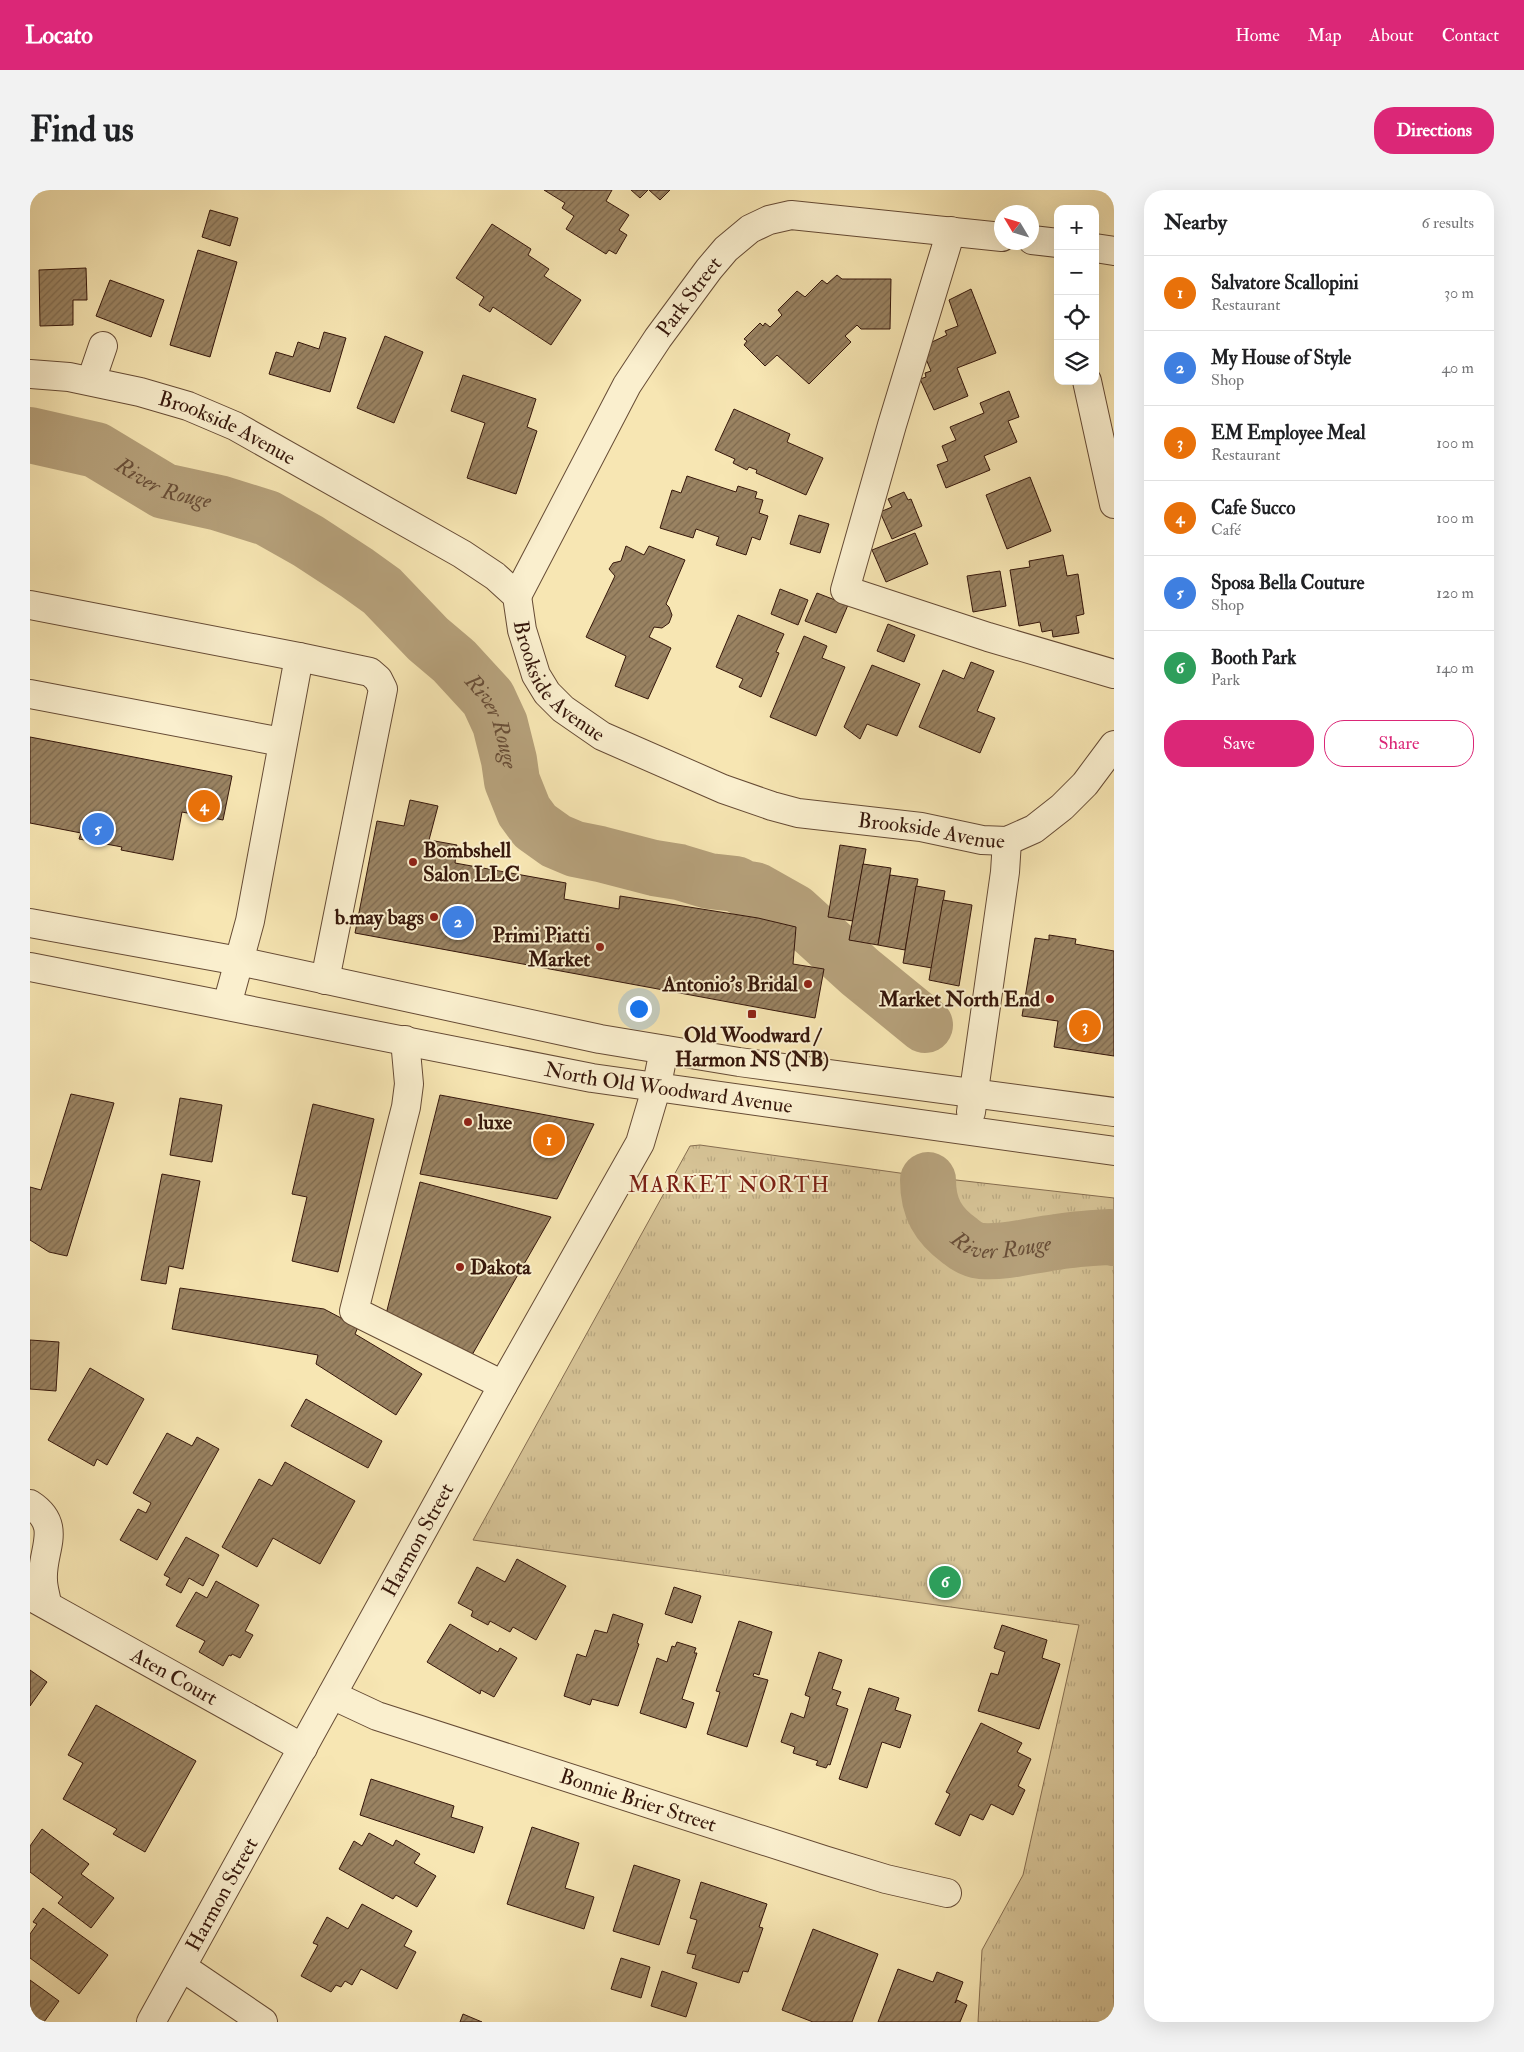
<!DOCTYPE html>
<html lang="en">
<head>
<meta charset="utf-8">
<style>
  body { margin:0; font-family:"IM FELL Double Pica",serif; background:#f2f2f2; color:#202124 }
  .controls { position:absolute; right:15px; top:15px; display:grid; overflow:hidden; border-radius:10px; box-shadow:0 5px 20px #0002 }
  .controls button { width:45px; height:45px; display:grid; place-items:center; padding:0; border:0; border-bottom:1px solid #e0e0e0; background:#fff; color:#202124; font:25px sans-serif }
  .compass { position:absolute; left:964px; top:15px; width:45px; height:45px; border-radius:50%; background:#fff; box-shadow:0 5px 20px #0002; rotate:308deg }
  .you { position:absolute; left:608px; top:818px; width:18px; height:18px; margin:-12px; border:4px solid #fff; border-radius:50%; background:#1a73e8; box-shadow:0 0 0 8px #1a73e833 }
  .badge { display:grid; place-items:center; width:32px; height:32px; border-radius:50%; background:#db2777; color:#fff; font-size:16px; font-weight:700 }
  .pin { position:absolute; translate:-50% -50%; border:2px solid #fff; box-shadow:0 1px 5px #0006 }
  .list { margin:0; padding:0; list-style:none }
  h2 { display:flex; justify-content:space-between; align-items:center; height:65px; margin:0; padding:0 20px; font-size:21px }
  h2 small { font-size:16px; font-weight:400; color:#757577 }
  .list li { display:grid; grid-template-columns:32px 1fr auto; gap:15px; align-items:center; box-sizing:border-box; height:75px; padding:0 20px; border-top:1px solid #e0e0e0 }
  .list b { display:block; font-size:19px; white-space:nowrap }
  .list p { margin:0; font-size:16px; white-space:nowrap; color:#757577 }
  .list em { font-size:16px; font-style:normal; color:#757577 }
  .actions { display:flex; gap:10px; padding:15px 20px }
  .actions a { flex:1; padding:11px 0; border:1px solid #db2777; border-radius:20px; text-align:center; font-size:18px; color:#db2777 }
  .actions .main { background:#db2777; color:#fff }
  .icon { flex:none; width:28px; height:28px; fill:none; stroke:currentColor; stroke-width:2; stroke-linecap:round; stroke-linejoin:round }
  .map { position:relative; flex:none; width:1084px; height:1832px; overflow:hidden; border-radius:20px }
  header { display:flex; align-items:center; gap:30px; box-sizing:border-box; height:70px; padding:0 25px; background:#db2777; color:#fff }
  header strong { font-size:24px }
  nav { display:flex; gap:28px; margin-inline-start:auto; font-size:18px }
  .intro { display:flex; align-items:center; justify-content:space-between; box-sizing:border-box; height:120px; padding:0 30px }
  h1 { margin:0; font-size:35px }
  .button { padding:12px 22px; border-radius:20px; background:#db2777; color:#fff; font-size:18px; font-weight:700 }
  main { display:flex; gap:30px; padding:0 30px }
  aside { flex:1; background:#fff; border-radius:20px; box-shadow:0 5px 20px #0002 }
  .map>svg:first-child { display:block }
</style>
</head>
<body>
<header>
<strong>Locato</strong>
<nav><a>Home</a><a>Map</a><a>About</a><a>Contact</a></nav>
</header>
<div class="intro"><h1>Find us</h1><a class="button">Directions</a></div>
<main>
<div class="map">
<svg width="1084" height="1832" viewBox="0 0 1084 1832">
  <defs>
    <pattern id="park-tufts" width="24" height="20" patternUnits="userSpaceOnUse" patternTransform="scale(1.25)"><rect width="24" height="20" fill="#d6c396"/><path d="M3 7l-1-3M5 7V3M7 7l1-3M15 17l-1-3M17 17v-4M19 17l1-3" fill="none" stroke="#b8a780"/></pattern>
    <pattern id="building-hatch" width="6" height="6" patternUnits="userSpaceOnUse" patternTransform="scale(1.25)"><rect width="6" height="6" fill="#9a8362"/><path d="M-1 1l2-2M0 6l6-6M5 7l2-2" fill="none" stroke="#7e6a4f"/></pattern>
  </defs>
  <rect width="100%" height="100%" fill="#f7e6b3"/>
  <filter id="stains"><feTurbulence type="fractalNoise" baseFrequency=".004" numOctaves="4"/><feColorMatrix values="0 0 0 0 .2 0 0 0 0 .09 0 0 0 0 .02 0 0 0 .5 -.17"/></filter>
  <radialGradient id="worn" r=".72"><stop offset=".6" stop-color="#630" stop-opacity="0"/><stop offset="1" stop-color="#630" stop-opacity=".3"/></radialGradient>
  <!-- park -->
  <polygon fill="url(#park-tufts)" stroke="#866d50" points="670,955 891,986 1084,1008 1084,1832 948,1832 952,1760 993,1685 1049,1435 443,1350 660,956"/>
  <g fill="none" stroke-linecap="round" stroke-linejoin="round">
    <!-- river -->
    <g stroke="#b5a07a" stroke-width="56">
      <path id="s1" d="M0 245 66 260 134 301 189 313 237 328 278 351 327 383 352 401 398 449 424 471 458 508 470 534 479 570 482 591 494 621 505 636 526 651 545 659 570 664 624 678 649 682 679 691 706 694 713 698 725 700 764 722 830 782 895 835"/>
      <path id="s2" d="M898 990C898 1018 908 1035 930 1051 936 1056 943 1060 951 1061 976 1063 1002 1055 1027 1052 1044 1049 1063 1048 1080 1047L1084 1048"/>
    </g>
  </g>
  <!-- building -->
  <g fill="url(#building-hatch)" stroke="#36170b">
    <polygon points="514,0 582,0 576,11 599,25 589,40 597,45 586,64 579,60 576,64 536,39 544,26 532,18 535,13"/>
    <polygon points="601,0 618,0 610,8"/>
    <polygon points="619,0 640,0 630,10"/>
    <polygon points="180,20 208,28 200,56 172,47"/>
    <polygon points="462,34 501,59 498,65 519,79 514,86 551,110 521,155 463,117 460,122 449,115 454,107 426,88"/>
    <polygon points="168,60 207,72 180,167 140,155"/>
    <polygon points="56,78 57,110 43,110 43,135 10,136 9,80"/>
    <polygon points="807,85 812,89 861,89 860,139 831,139 827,135 815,146 821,152 779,194 747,165 735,176 714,155 717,151 714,149 730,133 733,136 735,133 740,137 752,125 748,120 767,101 775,107 792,90 797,94"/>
    <polygon points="80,90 134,110 121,147 66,126"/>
    <polygon points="941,99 966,163 927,178 938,206 904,220 890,189 896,187 895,183 901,181 896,169 902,152 917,145 915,141 928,136 919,110"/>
    <polygon points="294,142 316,148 300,202 239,184 246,162 263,167 268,152 289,159"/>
    <polygon points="355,146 393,162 364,233 327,218"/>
    <polygon points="433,185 506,209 497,237 507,241 486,304 437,288 455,233 421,221"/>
    <polygon points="979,201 989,227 978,231 987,252 954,266 960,280 916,298 907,275 918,271 912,256 926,250 920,237 954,223 950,213"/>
    <polygon points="704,219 760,244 757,252 793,268 776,305 726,283 727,280 719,277 717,280 703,273 705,269 685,260"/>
    <polygon points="657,286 706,302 708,296 727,302 725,308 733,310 729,323 738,326 730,350 722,347 716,365 686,355 689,347 666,339 663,348 630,338 642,300 651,303"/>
    <polygon points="1000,287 1021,341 977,359 956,305"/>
    <polygon points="874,302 878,310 881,309 892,336 862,349 850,322 862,317 858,309"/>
    <polygon points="769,325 799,334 790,363 760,354"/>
    <polygon points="885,343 898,374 856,392 842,360"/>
    <polygon points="596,356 614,365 619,356 655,370 636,414 639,417 642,425 639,433 632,438 624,437 619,447 641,458 618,509 585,496 596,466 556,447 585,386 579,379 583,373 591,371"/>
    <polygon points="1033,365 1037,386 1048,384 1054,424 1046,426 1049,443 1023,447 1022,440 1012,442 1010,432 989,436 980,380 1000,377 999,371"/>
    <polygon points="970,381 976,416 943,422 937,386"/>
    <polygon points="750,399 778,410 768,435 741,424"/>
    <polygon points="787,403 818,415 806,443 775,431"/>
    <polygon points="708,425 754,444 746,462 749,463 731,507 709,497 713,489 686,477"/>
    <polygon points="858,434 885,445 874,472 847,461"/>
    <polygon points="774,446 797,456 792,468 815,477 786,546 740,527"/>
    <polygon points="941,472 964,481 947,521 965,528 950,563 889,537 913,480 934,489"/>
    <polygon points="842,475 890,494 867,546 837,534 830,549 814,537"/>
    <polygon points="0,547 202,586 193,630 152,622 143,670 91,660 92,657 49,649 51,643 0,633"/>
    <polygon points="380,610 408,616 399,650 427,655 425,673 536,693 534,709 589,719 590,706 728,728 766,737 763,774 794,779 785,828 325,743 347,631 374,636"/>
    <polygon points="810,655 836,659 823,731 798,727"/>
    <polygon points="833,674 861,678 848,755 819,750"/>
    <polygon points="860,685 888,689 875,760 848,755"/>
    <polygon points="886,696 915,701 902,778 873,773"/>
    <polygon points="913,710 942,715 929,796 899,790"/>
    <polygon points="1019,745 1046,749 1045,754 1084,761 1084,866 1024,857 1028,831 992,826 1005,748 1019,750"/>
    <polygon points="41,904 84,913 37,1066 19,1062 0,1050 0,997 11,1000"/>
    <polygon points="410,905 564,934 527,1009 390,984"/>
    <polygon points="150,908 192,915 182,972 140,965"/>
    <polygon points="283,914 344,929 308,1082 262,1071 277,1007 262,1004"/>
    <polygon points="132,984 170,991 153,1079 139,1076 136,1094 111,1090"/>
    <polygon points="390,992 521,1027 442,1165 355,1128"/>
    <polygon points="150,1098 294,1119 328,1137 325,1144 392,1184 366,1225 286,1174 288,1165 142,1139"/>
    <polygon points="0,1150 29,1152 26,1201 0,1199"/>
    <polygon points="60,1178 114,1209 77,1275 67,1269 64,1276 18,1250"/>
    <polygon points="276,1209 352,1251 338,1278 261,1236"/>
    <polygon points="137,1243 162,1256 167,1247 189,1259 127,1370 90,1350 108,1319 116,1323 121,1313 103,1303"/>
    <polygon points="255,1272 325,1311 290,1374 243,1348 227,1377 192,1357 229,1289 242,1296"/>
    <polygon points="156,1347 189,1365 173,1396 159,1388 151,1403 136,1395 140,1388 134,1385"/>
    <polygon points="487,1369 536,1396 506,1450 483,1437 480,1442 460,1431 458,1435 441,1426 443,1421 428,1413 447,1377 475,1392"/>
    <polygon points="186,1391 229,1415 215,1441 223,1445 210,1468 202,1464 201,1466 199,1465 193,1476 169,1462 175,1451 146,1436 166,1402 177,1408"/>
    <polygon points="644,1397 671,1406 662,1433 635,1424"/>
    <polygon points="583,1424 613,1434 607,1453 609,1454 588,1516 562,1509 560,1515 534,1506 547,1464 556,1467 565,1440 577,1443"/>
    <polygon points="709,1431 742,1442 729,1485 724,1483 723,1486 738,1490 717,1557 677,1544 690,1502 686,1501"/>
    <polygon points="420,1434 468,1462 470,1458 487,1468 464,1507 451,1500 450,1504 397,1472"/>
    <polygon points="972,1435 1017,1450 1012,1468 1030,1474 1009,1539 948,1521 961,1483 968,1485 975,1462 964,1458"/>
    <polygon points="647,1452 666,1458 664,1463 667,1463 652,1509 664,1513 656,1538 610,1523 627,1468 637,1472 642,1456 645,1457"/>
    <polygon points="789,1462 812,1470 802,1499 811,1502 806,1515 818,1519 800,1575 798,1574 796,1578 786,1575 788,1571 763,1563 765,1557 751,1552 761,1523 774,1528 780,1507 775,1505"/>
    <polygon points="0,1480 17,1492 0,1516"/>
    <polygon points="839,1498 869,1508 865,1520 881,1525 870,1558 852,1552 837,1598 809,1589"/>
    <polygon points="66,1515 166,1571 115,1662 83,1644 87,1639 33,1609 53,1573 38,1565"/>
    <polygon points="951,1533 992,1553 987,1562 1001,1569 988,1596 995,1600 983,1625 961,1614 953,1630 940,1624 930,1646 905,1634 920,1604 916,1602"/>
    <polygon points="341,1589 424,1616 421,1627 453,1637 444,1663 330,1625"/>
    <polygon points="502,1637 549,1653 535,1698 564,1707 554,1739 477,1714"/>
    <polygon points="12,1639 59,1674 51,1684 84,1708 61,1738 28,1713 33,1707 0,1682 0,1656"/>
    <polygon points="339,1643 363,1656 366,1650 390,1664 384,1673 406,1686 387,1717 366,1705 363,1709 309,1679 324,1651 332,1656"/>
    <polygon points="604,1675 650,1690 629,1755 583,1741"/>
    <polygon points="671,1692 737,1714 729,1737 733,1738 718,1782 713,1781 709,1793 662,1778 666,1765 657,1763 667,1730 660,1728"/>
    <polygon points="332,1714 382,1741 374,1756 386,1762 367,1799 331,1779 322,1795 315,1791 311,1797 306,1795 301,1802 271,1786 288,1755 283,1753 297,1727 318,1739"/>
    <polygon points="13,1718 78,1765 49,1804 0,1768 0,1744 7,1734 3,1732"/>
    <polygon points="783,1739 848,1764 822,1832 783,1832 752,1820"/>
    <polygon points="591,1768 620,1777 611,1808 581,1799"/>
    <polygon points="868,1779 903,1792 907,1782 933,1792 925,1813 927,1810 937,1815 930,1832 848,1832"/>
    <polygon points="632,1781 667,1793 656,1827 621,1816"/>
    <polygon points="0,1790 29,1811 14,1832 0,1832"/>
    <polygon points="433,1824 452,1832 430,1832"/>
  </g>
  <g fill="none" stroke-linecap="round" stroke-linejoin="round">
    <defs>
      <g id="minor">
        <polyline points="921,41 862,235 815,400 958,447 1084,484"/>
        <polyline points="1002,50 1028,53"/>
        <polyline points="1065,58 1084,61"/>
        <path id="s3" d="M0 184 39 187 110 202 158 216 205 236 432 364 465 386 487 406 492 440 506 485 517 503 533 519 572 546 693 599 742 616 768 623 891 637 952 650 977 651 1004 639 1032 617 1055 594 1084 555"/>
        <polyline points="61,191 73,156"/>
        <polyline points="1057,191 1084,314"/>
        <path id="s4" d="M487 406 597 195 628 148 679 79 696 59 720 39 739 30 761 25 972 47"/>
        <polyline points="0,415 269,467 220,731 197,815"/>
        <polyline points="269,467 340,482 348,489 353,499 295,790"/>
        <polyline points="0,504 252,552"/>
        <polyline points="0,733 209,771 570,849 709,872 1084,922"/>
        <path id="s5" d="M0 777 562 888 1084 961"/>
        <polyline points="375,850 379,894 376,917 324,1121 473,1195"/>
        <polyline points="941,922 975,682 977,651"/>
        <path d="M0 1314C34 1336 11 1360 13 1390 13 1398 16 1406 17 1414"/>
        <path id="s6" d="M0 1406 273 1558"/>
        <path id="s7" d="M302 1505 347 1526 794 1670 856 1689 917 1703"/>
        <polyline points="152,1777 233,1832"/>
        <path id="s8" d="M121 1832 473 1195 610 953 626 899 634 860"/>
      </g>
    </defs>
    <!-- minor casing -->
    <use href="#minor" stroke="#664b35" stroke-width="30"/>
    <!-- minor -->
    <use href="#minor" stroke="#faefce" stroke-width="28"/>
  </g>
  <!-- markers -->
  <g fill="#8f2418" stroke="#faefce" stroke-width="2">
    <circle cx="383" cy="672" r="5"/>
    <circle cx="404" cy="727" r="5"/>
    <circle cx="570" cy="757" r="5"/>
    <circle cx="778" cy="794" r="5"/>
    <circle cx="1020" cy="809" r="5"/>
    <rect x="717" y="819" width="10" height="10" rx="2.5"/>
    <circle cx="438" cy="932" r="5"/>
    <circle cx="430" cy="1077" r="5"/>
  </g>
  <g text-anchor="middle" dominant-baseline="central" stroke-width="4" stroke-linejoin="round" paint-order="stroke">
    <!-- street labels -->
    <g font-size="21" fill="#36170b" stroke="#faefce">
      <text stroke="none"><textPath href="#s4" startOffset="346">Park Street</textPath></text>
      <text stroke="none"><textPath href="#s3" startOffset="206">Brookside Avenue</textPath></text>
      <text stroke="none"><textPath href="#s3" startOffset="642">Brookside Avenue</textPath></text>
      <text stroke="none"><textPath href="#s3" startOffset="1061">Brookside Avenue</textPath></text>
      <text stroke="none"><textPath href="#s5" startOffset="650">North Old Woodward Avenue</textPath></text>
      <text stroke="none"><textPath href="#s8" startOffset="551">Harmon Street</textPath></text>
      <text stroke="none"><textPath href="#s6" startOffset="165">Aten Court</textPath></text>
      <text stroke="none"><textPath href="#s7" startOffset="324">Bonnie Brier Street</textPath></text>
      <text stroke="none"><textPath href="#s8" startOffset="146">Harmon Street</textPath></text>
    </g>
    <!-- poi labels -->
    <g font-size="21" font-weight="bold" fill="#36170b" stroke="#faefce" text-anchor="end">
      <text x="393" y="660" text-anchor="start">Bombshell<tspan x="393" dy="24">Salon LLC</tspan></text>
      <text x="394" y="727">b.may bags</text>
      <text x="560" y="745">Primi Piatti<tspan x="560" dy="24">Market</tspan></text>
      <text x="768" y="794">Antonio's Bridal</text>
      <text x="1010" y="809">Market North End</text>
      <text x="722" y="845" text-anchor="middle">Old Woodward /<tspan x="722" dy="24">Harmon NS (NB)</tspan></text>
      <text x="448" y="932" text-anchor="start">luxe</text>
      <text x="440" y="1077" text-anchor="start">Dakota</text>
    </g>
    <!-- water labels -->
    <g font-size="22" font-style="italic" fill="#694e37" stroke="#faefce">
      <text stroke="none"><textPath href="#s1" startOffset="144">River Rouge</textPath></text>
      <text stroke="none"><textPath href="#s1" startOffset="564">River Rouge</textPath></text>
      <text stroke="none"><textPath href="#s2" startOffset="115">River Rouge</textPath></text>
    </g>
    <!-- neighbourhood labels -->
    <g font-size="22" letter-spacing="1" fill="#7a1f14" stroke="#faefce">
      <text x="699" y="995">MARKET NORTH</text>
    </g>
  </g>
  <rect width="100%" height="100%" filter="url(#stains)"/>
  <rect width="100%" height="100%" fill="url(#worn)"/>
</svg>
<div class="controls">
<button>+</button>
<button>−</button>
<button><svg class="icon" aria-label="locate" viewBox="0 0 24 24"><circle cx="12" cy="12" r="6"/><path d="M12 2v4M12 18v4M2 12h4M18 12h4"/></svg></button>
<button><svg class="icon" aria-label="layers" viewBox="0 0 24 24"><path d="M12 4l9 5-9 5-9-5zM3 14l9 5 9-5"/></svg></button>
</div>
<svg class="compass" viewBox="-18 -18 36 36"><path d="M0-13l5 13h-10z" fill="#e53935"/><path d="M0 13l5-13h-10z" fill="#757577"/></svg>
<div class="you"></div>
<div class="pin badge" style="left:519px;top:950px;background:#e8710a">1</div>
<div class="pin badge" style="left:428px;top:732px;background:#3f7fe0">2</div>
<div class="pin badge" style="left:1055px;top:836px;background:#e8710a">3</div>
<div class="pin badge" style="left:174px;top:616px;background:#e8710a">4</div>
<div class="pin badge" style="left:68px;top:639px;background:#3f7fe0">5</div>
<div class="pin badge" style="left:915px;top:1392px;background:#2e9e5b">6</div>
</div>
<aside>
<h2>Nearby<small>6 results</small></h2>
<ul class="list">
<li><span class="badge" style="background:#e8710a">1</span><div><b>Salvatore Scallopini</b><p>Restaurant</p></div><em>30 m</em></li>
<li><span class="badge" style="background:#3f7fe0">2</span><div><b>My House of Style</b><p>Shop</p></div><em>40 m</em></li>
<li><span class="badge" style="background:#e8710a">3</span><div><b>EM Employee Meal</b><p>Restaurant</p></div><em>100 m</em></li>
<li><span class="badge" style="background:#e8710a">4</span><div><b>Cafe Succo</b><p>Café</p></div><em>100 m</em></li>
<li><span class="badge" style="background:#3f7fe0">5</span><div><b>Sposa Bella Couture</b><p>Shop</p></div><em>120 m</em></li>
<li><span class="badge" style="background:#2e9e5b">6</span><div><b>Booth Park</b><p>Park</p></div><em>140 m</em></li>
</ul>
<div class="actions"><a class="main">Save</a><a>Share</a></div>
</aside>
</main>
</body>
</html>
